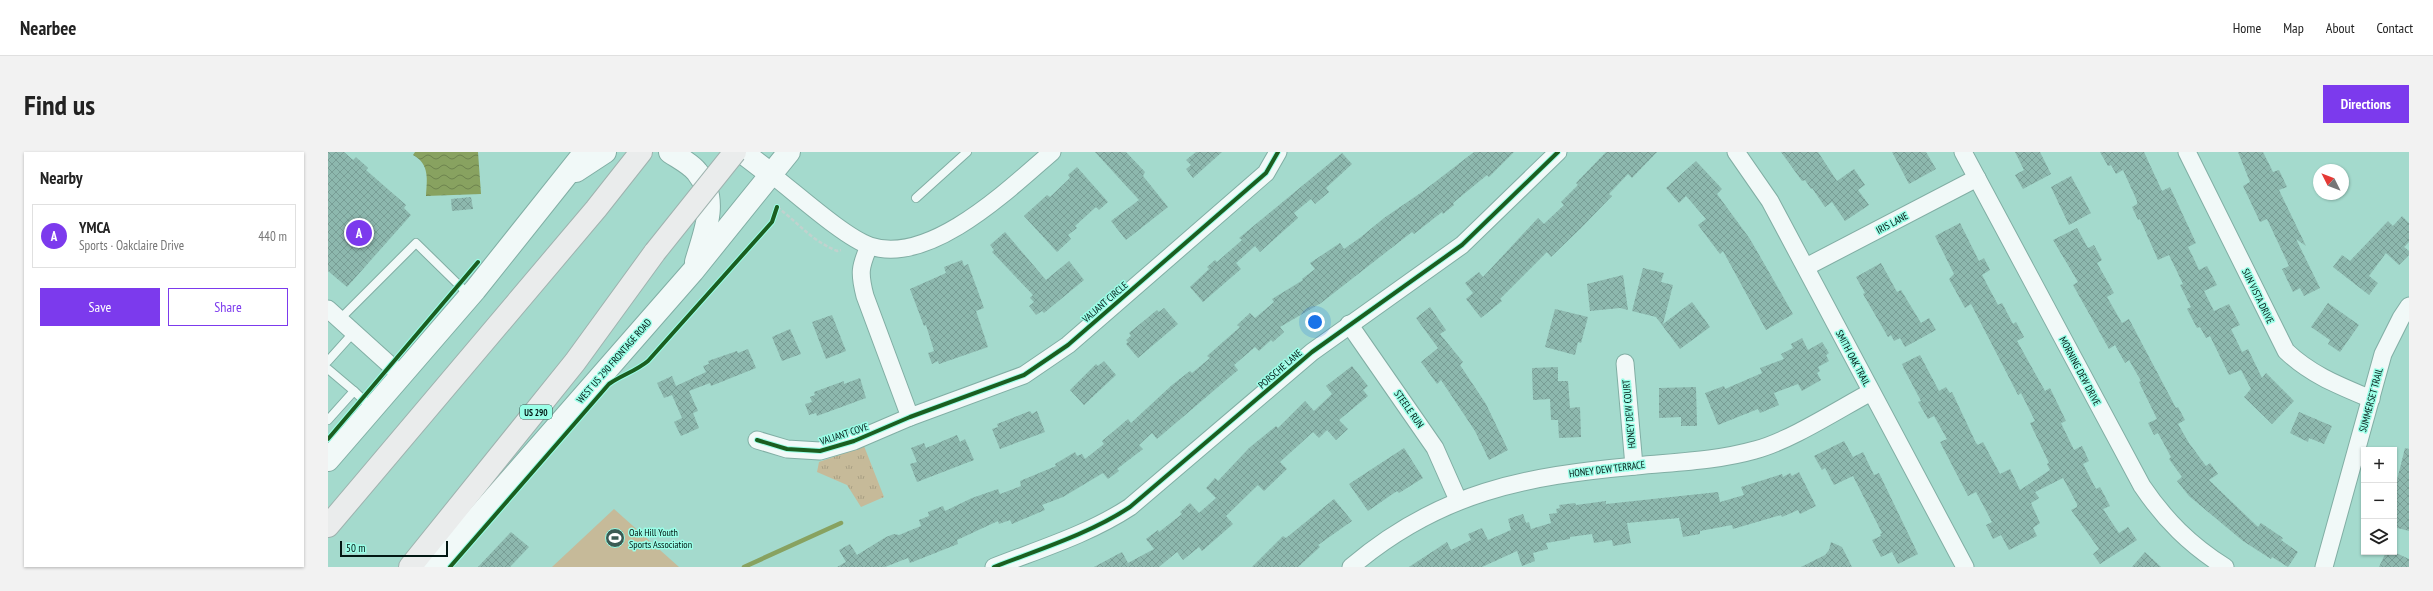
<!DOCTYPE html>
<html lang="en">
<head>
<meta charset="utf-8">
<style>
  body { margin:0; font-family:"PT Sans Narrow",sans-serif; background:#f2f2f2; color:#222 }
  .controls { position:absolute; right:12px; bottom:12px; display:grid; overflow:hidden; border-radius:0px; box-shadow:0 1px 3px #0004 }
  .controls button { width:36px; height:36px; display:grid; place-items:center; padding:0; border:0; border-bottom:1px solid #e0e0e0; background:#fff; color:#222; font:20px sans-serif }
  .compass { position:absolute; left:1985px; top:12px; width:36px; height:36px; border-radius:50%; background:#fff; box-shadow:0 1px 3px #0004; rotate:312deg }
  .scale { position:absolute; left:12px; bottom:10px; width:108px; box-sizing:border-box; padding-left:4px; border:2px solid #021713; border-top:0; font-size:11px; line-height:14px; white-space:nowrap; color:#021713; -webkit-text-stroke:3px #9afee7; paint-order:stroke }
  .you { position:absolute; left:987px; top:170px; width:14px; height:14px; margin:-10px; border:3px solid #fff; border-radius:50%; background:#1a73e8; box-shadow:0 0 0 6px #1a73e833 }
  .badge { display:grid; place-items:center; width:26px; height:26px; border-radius:50%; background:#7c3aed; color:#fff; font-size:13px; font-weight:700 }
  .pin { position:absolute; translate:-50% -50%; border:2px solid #fff; box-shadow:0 1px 4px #0006 }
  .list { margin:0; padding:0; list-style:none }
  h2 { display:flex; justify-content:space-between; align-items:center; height:52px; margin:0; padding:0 16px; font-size:17px }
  h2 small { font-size:13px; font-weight:400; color:#767676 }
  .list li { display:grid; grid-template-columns:26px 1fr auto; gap:12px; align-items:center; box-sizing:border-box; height:64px; margin:0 8px 8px; padding:0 8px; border:1px solid #e0e0e0; border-radius:0px }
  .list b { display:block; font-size:15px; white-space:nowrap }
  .list p { margin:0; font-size:13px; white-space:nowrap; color:#767676 }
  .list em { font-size:13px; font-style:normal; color:#767676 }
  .actions { display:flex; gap:8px; padding:12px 16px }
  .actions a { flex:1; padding:9px 0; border:1px solid #7c3aed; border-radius:0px; text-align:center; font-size:14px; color:#7c3aed }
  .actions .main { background:#7c3aed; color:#fff }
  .icon { flex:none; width:22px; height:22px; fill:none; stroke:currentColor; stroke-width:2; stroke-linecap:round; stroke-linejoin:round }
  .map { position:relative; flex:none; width:2081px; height:415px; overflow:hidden; border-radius:0px }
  header { display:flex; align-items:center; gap:24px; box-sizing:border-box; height:56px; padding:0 20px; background:#fff; border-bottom:1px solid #e0e0e0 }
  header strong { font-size:19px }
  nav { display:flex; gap:22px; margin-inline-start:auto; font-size:14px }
  .intro { display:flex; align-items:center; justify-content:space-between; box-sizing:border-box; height:96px; padding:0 24px }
  h1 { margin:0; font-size:28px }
  .button { padding:10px 18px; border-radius:0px; background:#7c3aed; color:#fff; font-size:14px; font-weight:700 }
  main { display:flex; gap:24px; padding:0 24px }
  aside { flex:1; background:#fff; border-radius:0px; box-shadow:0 1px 3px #0004 }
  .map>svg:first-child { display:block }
</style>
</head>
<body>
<header>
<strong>Nearbee</strong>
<nav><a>Home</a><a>Map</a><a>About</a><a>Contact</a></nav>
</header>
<div class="intro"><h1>Find us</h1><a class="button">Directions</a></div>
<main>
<aside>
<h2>Nearby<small></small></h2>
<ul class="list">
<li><span class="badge">A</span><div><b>YMCA</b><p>Sports · Oakclaire Drive</p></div><em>440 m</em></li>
</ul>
<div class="actions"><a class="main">Save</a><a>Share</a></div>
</aside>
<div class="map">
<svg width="2081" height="415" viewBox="0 0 2081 415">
  <defs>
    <pattern id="park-tufts" width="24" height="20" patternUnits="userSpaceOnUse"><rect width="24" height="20" fill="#c6ba99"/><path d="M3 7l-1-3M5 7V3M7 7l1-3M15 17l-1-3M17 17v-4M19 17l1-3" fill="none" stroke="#a89f83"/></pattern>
    <pattern id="water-waves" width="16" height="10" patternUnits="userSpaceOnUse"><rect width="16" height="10" fill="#88a260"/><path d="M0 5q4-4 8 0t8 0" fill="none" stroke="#6d834e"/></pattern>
    <pattern id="building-cross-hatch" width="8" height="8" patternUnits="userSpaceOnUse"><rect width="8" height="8" fill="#8db8ae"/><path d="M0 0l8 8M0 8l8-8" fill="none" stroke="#789d95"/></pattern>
  </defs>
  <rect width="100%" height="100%" fill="#a4dacd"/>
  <!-- grass -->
  <polygon fill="#c6ba99" points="286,357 351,415 224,415"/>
  <!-- park -->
  <polygon fill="url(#park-tufts)" points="536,294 556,345 533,355 519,333 489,320 491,310"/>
  <!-- water -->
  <path fill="url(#water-waves)" d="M87 0H150L153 42 98 44C99 28 102 12 85 3Z"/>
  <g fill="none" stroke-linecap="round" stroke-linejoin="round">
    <!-- stream -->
    <polyline stroke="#88a260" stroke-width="4.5" points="416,415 513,371"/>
  </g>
  <!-- building -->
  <g fill="url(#building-cross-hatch)">
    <polygon points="0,0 16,0 25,8 28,5 40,16 38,18 78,53 76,56 83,63 19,135 0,119"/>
    <polygon points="767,0 798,0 817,20 815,24 840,55 798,88 783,69 811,48"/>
    <polygon points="868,0 894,0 865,26 858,17 863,13 858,8"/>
    <polygon points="1146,0 1186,0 1161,25 1159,23 1125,51 1126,53 1115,62 1114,60 1086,82 1084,80 993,151 952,175 956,180 945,190 943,188 931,199 927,195 906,213 910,218 829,287 824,281 811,293 815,297 789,317 791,319 780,327 775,321 735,345 714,353 717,358 684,372 682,368 671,372 670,369 629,388 630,392 582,411 580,406 557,415 509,415 518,410 511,398 522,392 529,403 558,385 566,382 571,383 593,374 591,368 601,364 600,360 615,354 617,359 644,346 670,337 672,342 693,334 692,329 728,314 727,312 747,300 749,304 754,302 757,307 776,292 774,289 800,267 803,271 844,233 862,219 864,221 882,206 879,204 912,175 909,173 922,161 927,166 946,150 944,147 975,128 974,127 987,117 982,111 1012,91 1016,97 1033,85 1056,66 1094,40"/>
    <polygon points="1278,0 1329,0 1304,26 1300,22 1281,42 1284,44 1253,76 1223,105 1219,100 1172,147 1174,149 1153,166 1138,147 1145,141 1137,131 1151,120 1155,125 1210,66 1216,72 1236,53 1233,50 1250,33 1248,31"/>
    <polygon points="1453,0 1490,0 1509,29 1526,17 1537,33 1530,38 1541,53 1517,69 1504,50 1497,55 1484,36 1483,37 1477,28 1474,29"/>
    <polygon points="1564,0 1598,0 1608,17 1581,32"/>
    <polygon points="1687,0 1712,0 1723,22 1695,37 1687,23 1696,18"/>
    <polygon points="1772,0 1816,0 1834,39 1842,35 1868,91 1860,95 1865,105 1871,118 1879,114 1889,133 1876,139 1886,159 1901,152 1912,173 1903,177 1914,200 1920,197 1934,226 1938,221 1966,249 1944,272 1916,245 1923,237 1913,218 1901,223 1882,184 1878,186 1872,175 1869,176 1859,157 1863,155 1852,133 1855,132 1841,103 1830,108 1812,67 1810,68 1804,55 1809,52 1809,49 1795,18 1788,22 1783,13 1780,14"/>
    <polygon points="1910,0 1935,0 1945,20 1951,18 1959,35 1951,38 1978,94 1968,87 1992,136 1976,144 1972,136 1965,140 1954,117 1961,114 1939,67 1932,70 1915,34 1922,30"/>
    <polygon points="1014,1 1024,12 998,36 1001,40 987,52 983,47 966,61 970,66 932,100 927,94 908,111 913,117 875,150 862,135 881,117 879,115 887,108 889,110 914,88 911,86"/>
    <polygon points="1368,9 1394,37 1389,42 1422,87 1465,162 1438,178 1395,99 1392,102 1370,73 1378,67 1358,44 1351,51 1338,36"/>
    <polygon points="749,15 780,50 771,58 768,55 747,74 749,76 740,83 743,87 729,100 696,64 719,43 722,45 742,26 740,23"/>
    <polygon points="1743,24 1763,61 1741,73 1723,35"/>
    <polygon points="143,45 145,57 124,59 123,47"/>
    <polygon points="2074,64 2081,71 2081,90 2076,95 2081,99 2081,103 2071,113 2058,101 2041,124 2050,131 2041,143 2005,115 2014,103 2022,109 2060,69 2065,74"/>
    <polygon points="1632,71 1651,109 1656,106 1662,118 1654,123 1670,153 1674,151 1685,172 1688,170 1696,185 1689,189 1717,239 1722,236 1738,269 1733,271 1746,298 1754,294 1761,309 1755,312 1768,337 1772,335 1782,354 1775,357 1791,381 1800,375 1809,388 1772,412 1765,402 1771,397 1743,358 1749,355 1749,352 1735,326 1707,340 1711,346 1703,351 1712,371 1705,376 1709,384 1681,398 1673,383 1665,387 1658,373 1664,370 1648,340 1640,344 1612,290 1619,287 1606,264 1600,267 1590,250 1593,249 1576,217 1574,212 1592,203 1611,239 1618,235 1622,241 1624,240 1648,291 1650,293 1655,290 1672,322 1682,317 1692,338 1722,318 1719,312 1721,311 1702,271 1707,269 1693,241 1690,243 1643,152 1637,156 1621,127 1626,122 1607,84"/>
    <polygon points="1749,76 1760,96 1766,93 1774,108 1769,111 1786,141 1779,145 1794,171 1801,167 1848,256 1850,255 1857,268 1850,272 1861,291 1878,314 1882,311 1890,322 1881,328 1930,375 1933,371 1955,386 1953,388 1970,400 1960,415 1944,405 1943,407 1915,389 1861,344 1849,329 1854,325 1841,307 1843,305 1830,281 1826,283 1820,271 1829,267 1811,230 1813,229 1801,208 1797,211 1787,193 1781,197 1745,133 1750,130 1725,88"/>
    <polygon points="677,80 718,128 741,109 756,128 716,161 714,159 708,163 701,154 706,150 702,146 705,143 664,100 666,98 662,93"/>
    <polygon points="634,108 636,114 640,112 656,156 648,159 660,195 611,212 610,209 604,212 600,201 606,199 598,173 596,174 582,137 618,121 616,115"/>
    <polygon points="1553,111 1569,140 1573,138 1593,171 1601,166 1608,178 1577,195 1572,186 1566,189 1563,183 1560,185 1535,142 1537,141 1528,125"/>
    <polygon points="1315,116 1336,121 1333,130 1345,133 1335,172 1364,150 1382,175 1352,197 1328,165 1304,159"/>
    <polygon points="1295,123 1300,158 1292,156 1262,159 1259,132"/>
    <polygon points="2000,151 2031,173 2012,200 2000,192 2002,188 1983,175"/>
    <polygon points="1102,155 1118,178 1112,182 1135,210 1132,213 1158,252 1180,298 1161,308 1147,279 1113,228 1109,232 1093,210 1110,196 1088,166"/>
    <polygon points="836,156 850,172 810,206 798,192 800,190 798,188 803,184 801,181 829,158 831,160"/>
    <polygon points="1227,157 1260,165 1253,191 1250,190 1247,203 1217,195"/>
    <polygon points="504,163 518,199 498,207 484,170"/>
    <polygon points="462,177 473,202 454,209 444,185"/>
    <polygon points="1474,186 1480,198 1494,190 1501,201 1498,203 1501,209 1490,215 1492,219 1489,221 1493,228 1474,239 1470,232 1446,241 1451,253 1432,261 1430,257 1390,273 1377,241 1396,234 1397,237 1434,221 1432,216 1456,207 1453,202 1465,196 1463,192"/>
    <polygon points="420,197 428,216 383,234 382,231 361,239 370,259 365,261 371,276 353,284 346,270 354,266 344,243 336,246 329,231 344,224 348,234 378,220 375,214 381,212 380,209 409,199 410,201"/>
    <polygon points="776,209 788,223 756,253 742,238 768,212 770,214"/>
    <polygon points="1024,214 1040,234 1035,238 1040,244 1011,268 1020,277 1008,288 999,278 991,286 985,280 952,310 959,317 936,339 930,333 898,364 905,372 874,399 871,395 855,408 849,400 831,415 766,415 794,400 800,411 826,397 818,387 830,378 831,380 854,362 852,360 862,351 871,361 888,346 878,336 887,326 890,329 921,296 948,274 950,276 977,249 986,259 1004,242 998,234"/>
    <polygon points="1230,215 1230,229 1240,229 1242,256 1252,255 1253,285 1231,286 1230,268 1223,268 1222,247 1205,248 1204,216"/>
    <polygon points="532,226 538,246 489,264 488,261 481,263 477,252 484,250 482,245 487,243 486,240 516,229 516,232"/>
    <polygon points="1368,235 1369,274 1353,274 1353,265 1331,266 1331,236"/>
    <polygon points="702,259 704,262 709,259 717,280 672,297 664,277 670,275 669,272"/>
    <polygon points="1971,260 2004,274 1996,292 1981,286 1980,290 1962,281"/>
    <polygon points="629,283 632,290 637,287 646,308 589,330 582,312 589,310 583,296 596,291 598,296"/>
    <polygon points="1516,289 1525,305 1535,300 1546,323 1551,321 1590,402 1570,412 1564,400 1553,405 1544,388 1553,384 1552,382 1554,381 1525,324 1506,333 1497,316 1494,318 1486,304"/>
    <polygon points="1076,296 1095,326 1071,341 1069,339 1040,359 1021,332"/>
    <polygon points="2077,296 2081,297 2081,379 2066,375 2066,340"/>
    <polygon points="1471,320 1488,354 1472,362 1470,358 1454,365 1453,363 1405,377 1404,373 1372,379 1372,382 1355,385 1351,366 1299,371 1303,391 1285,394 1284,388 1266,391 1264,382 1242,385 1242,387 1218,391 1220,397 1205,401 1207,409 1194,414 1189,399 1154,415 1081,415 1119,390 1123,398 1143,388 1140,382 1154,376 1160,388 1183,378 1180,367 1195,362 1198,371 1201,370 1203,377 1223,371 1221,362 1229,361 1228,357 1232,356 1231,353 1247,351 1248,353 1278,349 1278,352 1390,340 1392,350 1416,343 1413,335 1454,322 1455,325 1462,321 1464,324"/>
    <polygon points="1006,347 1024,369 990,393 992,395 970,415 924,415 955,384 958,386"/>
    <polygon points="183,380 201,395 182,415 150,415"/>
    <polygon points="1503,390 1514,395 1524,415 1473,415 1497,403 1501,398"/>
    <polygon points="1817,400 1833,415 1804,415"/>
    <polygon points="2058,400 2066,400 2081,407 2081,415 2051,415"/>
  </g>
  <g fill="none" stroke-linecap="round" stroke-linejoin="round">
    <defs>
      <g id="lane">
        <polyline points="588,46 639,0"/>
        <polyline points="12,167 88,91 141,143"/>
        <polyline points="0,209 26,180"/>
        <polyline points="0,217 26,239"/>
        <polyline points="0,268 26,239 44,256"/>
      </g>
      <g id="street">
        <polyline points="1408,0 1442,49 1637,415"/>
        <path d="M1635 0 1814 334C1837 368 1862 393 1897 415"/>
        <path d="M1859 0 1958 199C1983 223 2012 234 2043 247"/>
        <path d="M444 23C468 41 516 85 542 94 602 114 681 37 724 0"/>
        <path d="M541 94C532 115 531 121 537 144L582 265"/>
        <polyline points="1478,115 1649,26"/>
        <polyline points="0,157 73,223"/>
        <polyline points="1021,172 1107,296 1130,348"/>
        <polyline points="1297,211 1306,314"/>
        <polyline points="429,288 459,297 492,299 526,289 582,265 696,223 740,193 938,21 950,0"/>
        <path d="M666 415C712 397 761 382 802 355L984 200 1134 93 1230 0"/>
        <path d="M1023 415C1111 340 1197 324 1308 314 1348 310 1388 309 1427 298 1462 289 1511 257 1543 240"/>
        <polyline points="1996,415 2055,202 2073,166 2081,154"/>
      </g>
      <g id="secondary">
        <path d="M342 0C351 6 363 12 369 20 392 48 376 81 368 110"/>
        <polyline points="414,0 444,23"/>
        <polyline points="248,19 277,0"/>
        <polyline points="0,308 147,138 257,0"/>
        <polyline points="106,415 365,119 461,0"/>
      </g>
      <g id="highway">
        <polyline points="0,374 268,57 313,0"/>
        <polyline points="82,415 247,210 327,100"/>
      </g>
    </defs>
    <!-- lane casing -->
    <use href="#lane" stroke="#81aea4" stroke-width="10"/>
    <!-- street casing -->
    <use href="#street" stroke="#81aea4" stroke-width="19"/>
    <!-- secondary casing -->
    <use href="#secondary" stroke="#81aea4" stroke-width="24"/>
    <!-- highway casing -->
    <use href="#highway" stroke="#9eb2ae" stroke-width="24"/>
    <!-- path -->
    <path stroke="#c1d2ce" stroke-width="2.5" stroke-dasharray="4 2" stroke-linecap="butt" d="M449 55C472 72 481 87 509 99L513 98"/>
    <!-- lane -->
    <use href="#lane" stroke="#f1f9f8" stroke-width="8"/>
    <!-- street -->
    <use href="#street" stroke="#f1f9f8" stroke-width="17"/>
    <!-- secondary -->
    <use href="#secondary" stroke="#f1f9f8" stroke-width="22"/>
    <!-- highway -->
    <use href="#highway" stroke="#eaecec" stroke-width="22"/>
    <defs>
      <polyline id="highway-bridge" points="327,100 407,0"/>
    </defs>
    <!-- highway-bridge casing -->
    <use href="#highway-bridge" stroke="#9eb2ae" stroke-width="24" stroke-linecap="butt"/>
    <!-- highway-bridge -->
    <use href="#highway-bridge" stroke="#eaecec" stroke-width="22"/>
    <defs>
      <g id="cycleway">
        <polyline points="0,287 150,110"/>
        <polyline points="429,288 459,297 492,299 526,289 582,265 696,223 740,193 938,21 950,0"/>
        <path d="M122 415 281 232C294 223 308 219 320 209L444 70 449 55"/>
        <path d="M666 415C712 397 761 382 802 355L984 200 1134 93 1230 0"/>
      </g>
    </defs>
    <!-- cycleway casing -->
    <use href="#cycleway" stroke="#9afee7" stroke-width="6"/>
    <!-- cycleway -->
    <use href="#cycleway" stroke="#1b5e20" stroke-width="4"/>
  </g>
  <!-- icons -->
  <defs>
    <symbol id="stadium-disc" viewBox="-11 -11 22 22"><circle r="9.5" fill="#3b5b54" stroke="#9afee7"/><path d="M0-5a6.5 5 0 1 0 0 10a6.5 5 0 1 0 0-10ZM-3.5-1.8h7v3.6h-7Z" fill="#fff"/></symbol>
  </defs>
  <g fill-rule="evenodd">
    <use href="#stadium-disc" x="276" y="375" width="22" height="22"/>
  </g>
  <g text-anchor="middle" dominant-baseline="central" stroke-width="3" stroke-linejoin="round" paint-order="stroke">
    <!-- shield labels -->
    <rect fill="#9afee7" stroke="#305c53" stroke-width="1" x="192" y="253" width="32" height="14" rx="3"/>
    <g font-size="9" font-weight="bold" fill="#021713">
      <text x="208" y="260">US 290</text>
    </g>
    <!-- street labels -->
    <g font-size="10" fill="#021713" stroke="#9afee7">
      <text transform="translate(1564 71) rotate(-28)">IRIS LANE</text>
      <text transform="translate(1930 144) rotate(64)">SUN VISTA DRIVE</text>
      <text transform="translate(777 150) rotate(-41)">VALIANT CIRCLE</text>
      <text transform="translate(1525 206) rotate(62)">SMITH OAK TRAIL</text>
      <text transform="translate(286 209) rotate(-49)">WEST US 290 FRONTAGE ROAD</text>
      <text transform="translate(952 217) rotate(-41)">PORSCHE LANE</text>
      <text transform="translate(1752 219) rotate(62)">MORNING DEW DRIVE</text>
      <text transform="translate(2043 248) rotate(-75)">SUMMERSET TRAIL</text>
      <text transform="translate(1081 257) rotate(55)">STEELE RUN</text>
      <text transform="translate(1301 262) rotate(-95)">HONEY DEW COURT</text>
      <text transform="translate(516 282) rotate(-18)">VALIANT COVE</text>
      <text transform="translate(1279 317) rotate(-7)">HONEY DEW TERRACE</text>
    </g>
    <!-- poi labels -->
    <g font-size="10" fill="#021713" stroke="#9afee7" text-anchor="start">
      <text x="301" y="380">Oak Hill Youth<tspan x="301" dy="12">Sports Association</tspan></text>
    </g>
  </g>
</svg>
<div class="controls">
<button>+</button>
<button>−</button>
<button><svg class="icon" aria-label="layers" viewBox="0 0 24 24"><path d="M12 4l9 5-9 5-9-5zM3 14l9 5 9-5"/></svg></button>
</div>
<svg class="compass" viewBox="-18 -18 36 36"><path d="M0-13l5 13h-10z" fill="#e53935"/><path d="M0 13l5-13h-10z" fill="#767676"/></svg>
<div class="scale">50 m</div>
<div class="you"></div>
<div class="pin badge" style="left:31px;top:81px">A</div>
</div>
</main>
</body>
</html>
